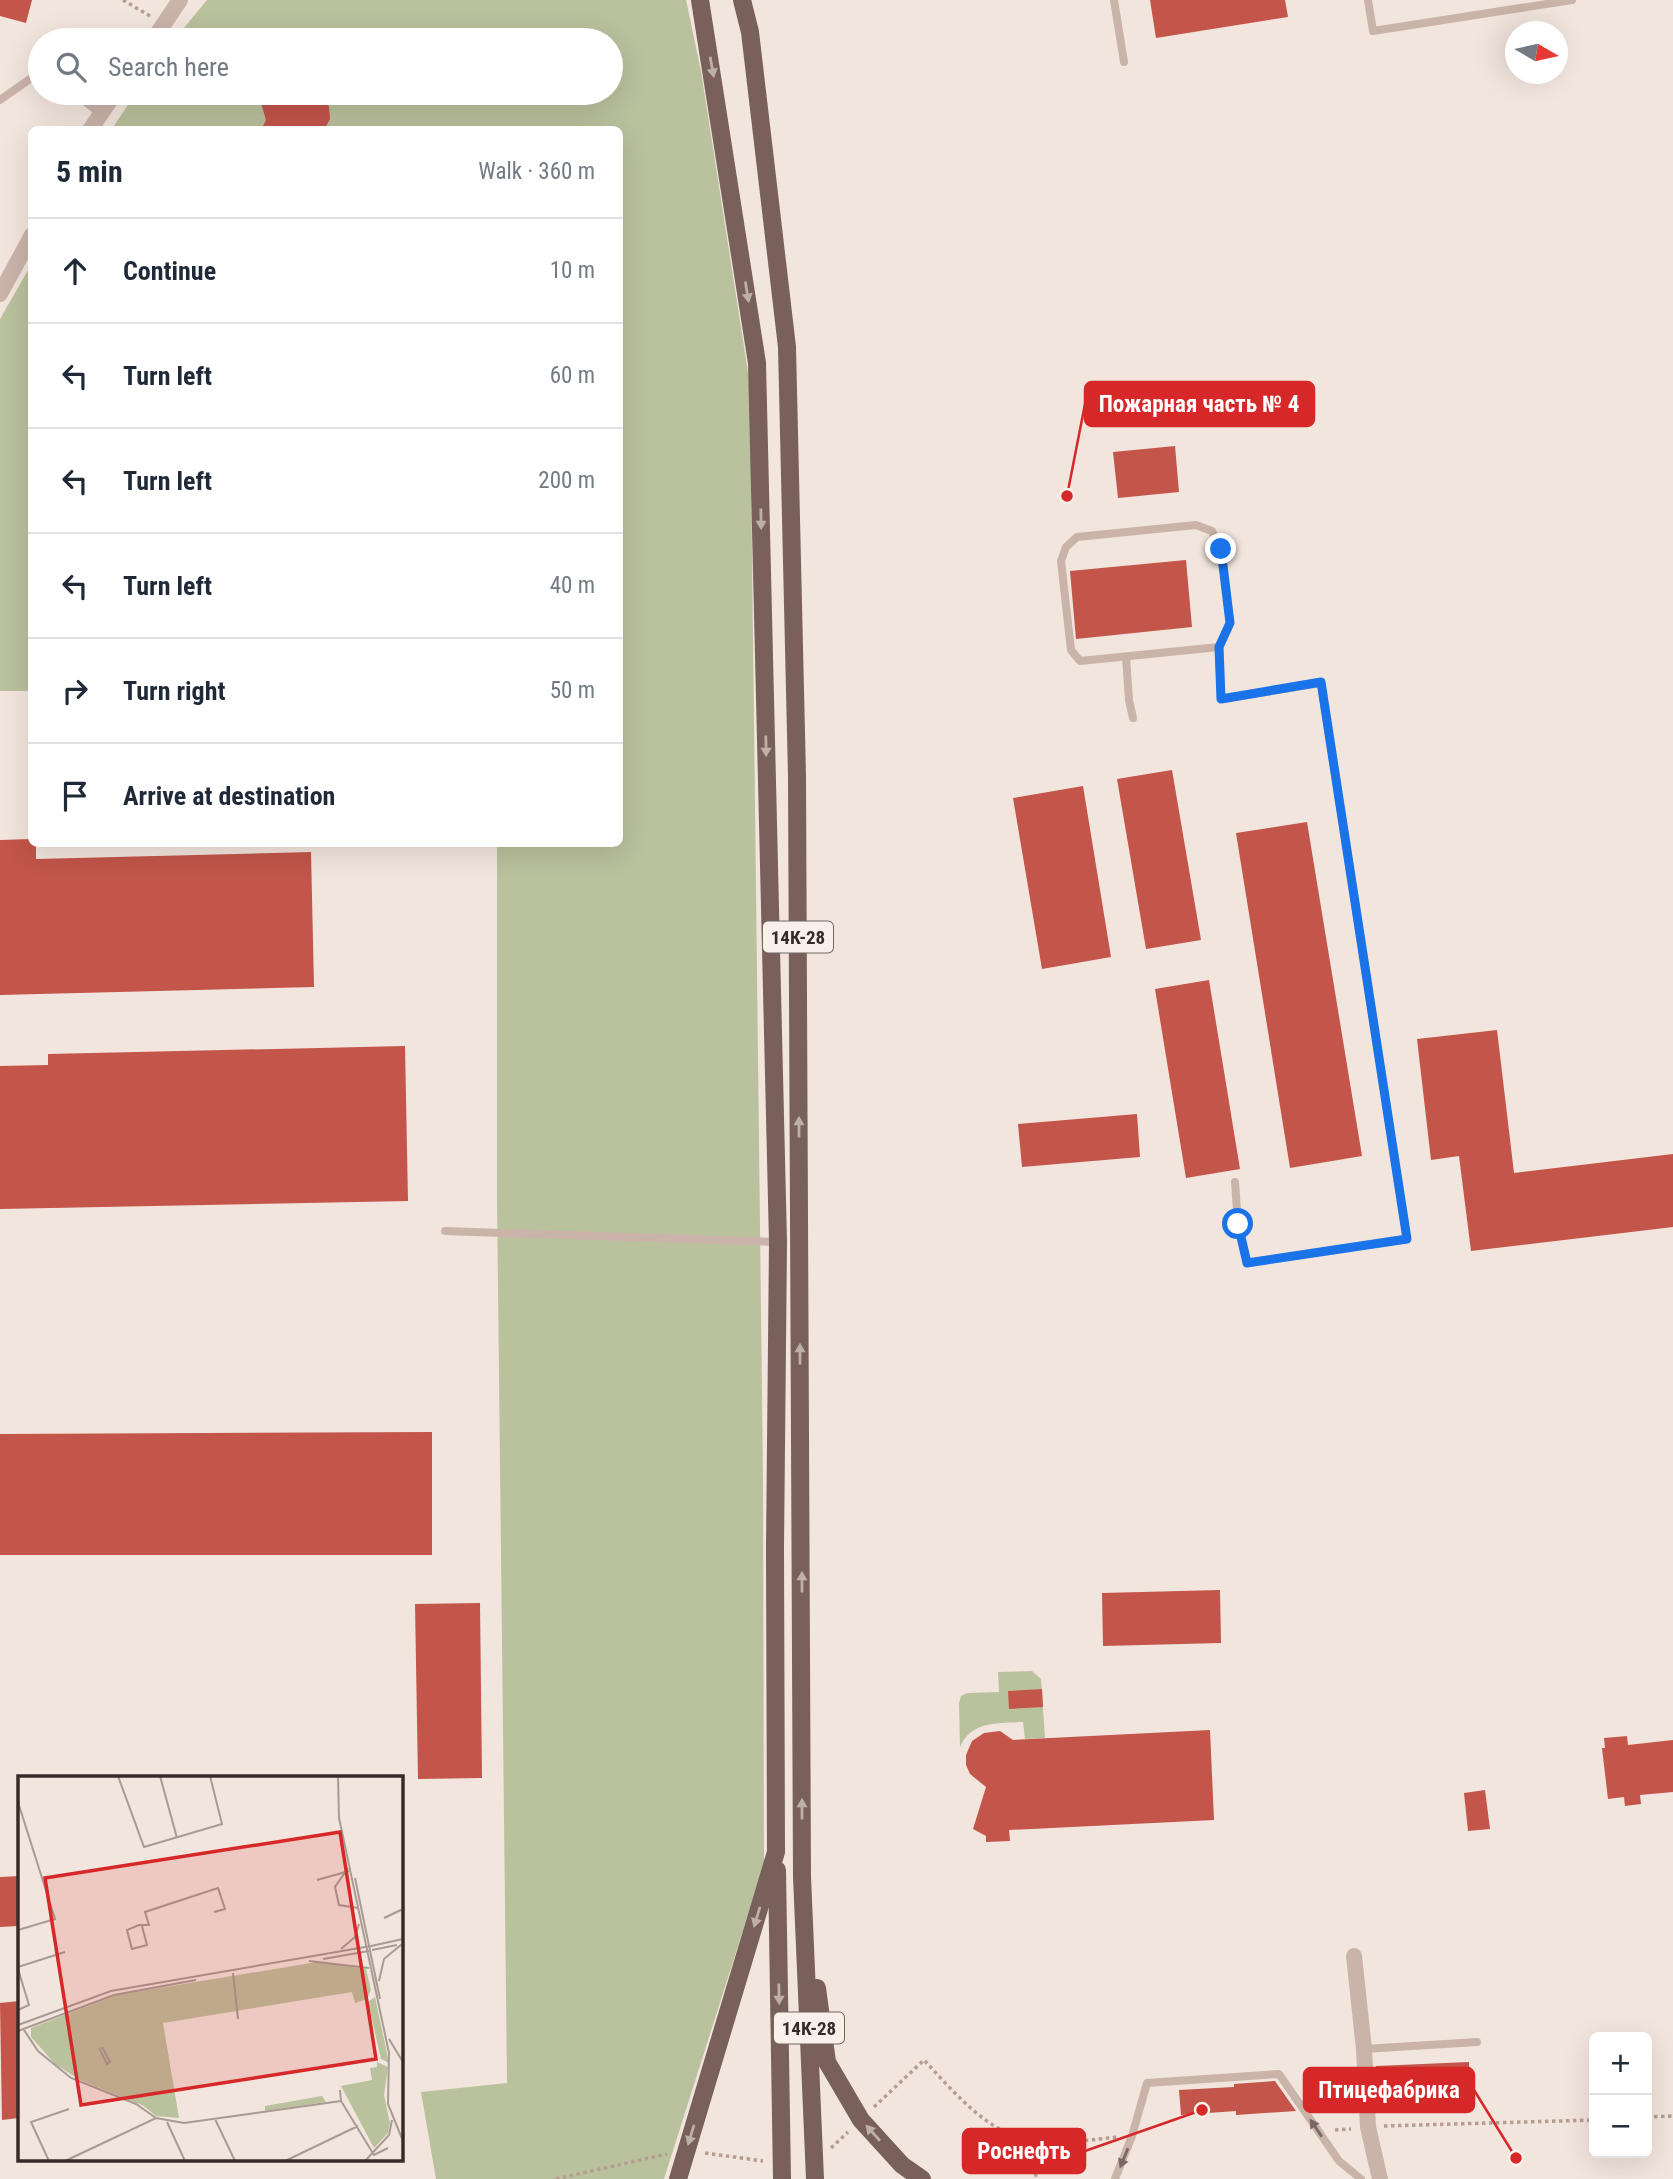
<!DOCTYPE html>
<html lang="en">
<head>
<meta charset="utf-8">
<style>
  body { margin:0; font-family:"Roboto Condensed",sans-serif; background:#f2f2f3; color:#1f2937 }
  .controls { position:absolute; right:21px; bottom:21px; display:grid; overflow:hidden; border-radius:10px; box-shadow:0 7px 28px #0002 }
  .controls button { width:63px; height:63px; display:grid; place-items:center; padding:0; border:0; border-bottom:2px solid #e0e1e3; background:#fff; color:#1f2937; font:35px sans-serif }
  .compass { position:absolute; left:1505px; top:21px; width:63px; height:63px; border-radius:50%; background:#fff; box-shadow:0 7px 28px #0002; rotate:99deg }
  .stop { position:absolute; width:21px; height:21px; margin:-16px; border:5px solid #1a73e8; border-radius:50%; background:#fff }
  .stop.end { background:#1a73e8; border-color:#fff; box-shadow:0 2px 7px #0008 }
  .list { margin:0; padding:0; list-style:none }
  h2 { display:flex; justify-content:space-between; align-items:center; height:91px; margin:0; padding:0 28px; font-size:30px }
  h2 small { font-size:23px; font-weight:400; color:#747a83 }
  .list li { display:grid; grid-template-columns:46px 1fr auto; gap:21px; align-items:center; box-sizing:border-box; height:105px; padding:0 28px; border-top:2px solid #e0e1e3 }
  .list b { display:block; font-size:26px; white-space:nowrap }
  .list em { font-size:23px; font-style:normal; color:#747a83 }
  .icon { flex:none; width:38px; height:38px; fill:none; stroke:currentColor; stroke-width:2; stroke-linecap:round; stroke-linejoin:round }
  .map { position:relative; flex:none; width:1673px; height:2179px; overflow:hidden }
  .search { position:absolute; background:#fff; box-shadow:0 7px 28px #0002; left:28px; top:28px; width:595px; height:77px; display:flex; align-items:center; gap:18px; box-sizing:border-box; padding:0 24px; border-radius:38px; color:#747a83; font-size:26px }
  .panel { position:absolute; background:#fff; box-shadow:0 7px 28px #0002; left:28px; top:126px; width:595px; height:721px; border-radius:10px }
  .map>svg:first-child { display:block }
</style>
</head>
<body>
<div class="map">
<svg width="1673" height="2179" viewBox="0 0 1673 2179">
  <rect width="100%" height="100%" fill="#f2e5dd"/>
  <!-- green -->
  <g fill="#bac19d">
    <polygon points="207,0 686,0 701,71 750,385 763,1478 764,1864 664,2179 436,2179 421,2092 507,2083 497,1199 497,844 620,844 620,130 111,130 136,93 611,93 611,40 174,40"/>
    <polygon points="31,265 31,691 0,691 0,319"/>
    <path d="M1032 1671 1041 1679 1045 1738 1025 1739 1023 1722C998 1723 971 1721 960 1747L959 1703 961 1696 967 1693 999 1692 998 1672Z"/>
  </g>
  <!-- building -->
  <g fill="#c3554a">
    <polygon points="0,0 32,0 26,23 0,16"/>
    <polygon points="1150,0 1285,0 1288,17 1156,38"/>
    <polygon points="258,93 318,93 319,98 329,106 330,119 324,130 261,130 266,120"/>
    <polygon points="1175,446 1179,492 1118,498 1113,452"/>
    <polygon points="1186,560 1192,627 1076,639 1070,571"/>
    <polygon points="1172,770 1201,940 1146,949 1117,779"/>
    <polygon points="1083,786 1111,957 1042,969 1013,798"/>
    <polygon points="1307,822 1362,1156 1290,1168 1236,833"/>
    <polygon points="32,839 32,844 36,844 36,859 311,852 314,987 0,995 0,840"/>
    <polygon points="1209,980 1240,1169 1186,1178 1155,989"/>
    <polygon points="1497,1030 1514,1173 1673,1154 1673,1227 1471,1251 1459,1156 1431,1160 1417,1039"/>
    <polygon points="405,1046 408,1201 0,1209 0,1066 48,1065 48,1054"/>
    <polygon points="1137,1114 1140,1157 1022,1167 1018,1124"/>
    <polygon points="432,1432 432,1555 0,1555 0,1434"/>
    <polygon points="1220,1590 1221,1643 1103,1646 1102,1593"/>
    <polygon points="480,1603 482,1778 418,1779 415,1604"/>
    <polygon points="1042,1689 1043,1707 1009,1709 1008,1691"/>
    <polygon points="1210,1730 1214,1820 1009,1830 1010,1841 986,1842 986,1836 973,1829 986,1787 970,1774 966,1765 966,1755 972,1741 984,1733 1000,1731 1013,1740"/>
    <polygon points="1627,1736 1628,1745 1673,1740 1673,1792 1640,1795 1641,1804 1625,1806 1624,1797 1608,1799 1602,1748 1605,1748 1604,1738"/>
    <polygon points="1485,1790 1490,1829 1468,1831 1464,1793"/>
    <polygon points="19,1876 19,1926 0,1927 0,1877"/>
    <polygon points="19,2001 19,2118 2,2120 0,2003"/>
    <polygon points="1469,2062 1470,2082 1376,2087 1376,2066"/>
    <polygon points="1275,2081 1296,2111 1236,2115 1236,2111 1181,2115 1179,2090 1234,2087 1234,2084"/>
  </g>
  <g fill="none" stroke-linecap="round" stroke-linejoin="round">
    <!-- path -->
    <g stroke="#b59d93" stroke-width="3.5" stroke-dasharray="3.5 3.5" stroke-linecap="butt">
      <polyline points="123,0 150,16"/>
      <path d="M874 2107 924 2060C954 2092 987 2133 1032 2141 1059 2146 1092 2139 1119 2137"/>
      <polyline points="1647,2117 1673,2116"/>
      <polyline points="1384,2126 1594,2120"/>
      <polyline points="1335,2130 1351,2129"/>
      <polyline points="1025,2140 1037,2179"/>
      <polyline points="831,2148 848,2132"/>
      <polyline points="705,2153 763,2161"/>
      <polyline points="556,2179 667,2154"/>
    </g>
    <!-- service -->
    <g stroke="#cab3a9" stroke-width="8">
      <polyline points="1114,0 1124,62"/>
      <polyline points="1368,0 1373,31 1572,0"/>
      <polyline points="74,93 100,113"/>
      <polyline points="0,100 40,72"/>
      <polyline points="1219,647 1080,661 1071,650 1061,561 1066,547 1077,537 1196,525 1212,531 1221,549 1230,623 1219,647 1221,699 1321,683 1407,1239 1247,1263 1238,1224 1235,1182"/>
      <polyline points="1126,657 1129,700 1133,718"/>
      <polyline points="445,1231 778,1242"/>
      <polyline points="1364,2049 1477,2042"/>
      <polyline points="1115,2179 1132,2136 1147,2083 1279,2074 1339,2161 1361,2179"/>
    </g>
    <!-- minor -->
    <g stroke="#cab3a9" stroke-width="16">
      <polyline points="153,40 180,0"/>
      <polyline points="90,130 115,93"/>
      <polyline points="0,294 32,235"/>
      <polyline points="1354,1956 1364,2049 1368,2127 1380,2179"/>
    </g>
    <!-- primary -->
    <g stroke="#79605a" stroke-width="18">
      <polyline points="742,0 750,32 787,347 797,776 802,1877 815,2179"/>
      <polyline points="777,1870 782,2179"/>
      <polyline points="817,1988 827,2062 861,2120 902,2165 922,2179"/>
      <polyline points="678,2179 776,1852 775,1548 778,1242 757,363 700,0"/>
    </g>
  </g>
  <!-- one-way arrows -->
  <defs><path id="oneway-solid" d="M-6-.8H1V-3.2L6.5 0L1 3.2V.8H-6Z" transform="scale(1.75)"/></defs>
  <g fill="#bfafa9">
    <use href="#oneway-solid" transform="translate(712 67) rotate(80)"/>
    <use href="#oneway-solid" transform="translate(747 292) rotate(81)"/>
    <use href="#oneway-solid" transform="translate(761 519) rotate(89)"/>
    <use href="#oneway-solid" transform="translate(766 746) rotate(89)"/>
    <use href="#oneway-solid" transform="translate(799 1127) rotate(-90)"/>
    <use href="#oneway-solid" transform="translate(800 1354) rotate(-90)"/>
    <use href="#oneway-solid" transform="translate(802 1582) rotate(-90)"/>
    <use href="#oneway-solid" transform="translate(802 1809) rotate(-90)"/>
    <use href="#oneway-solid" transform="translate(757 1917) rotate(107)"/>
    <use href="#oneway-solid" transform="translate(779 1994) rotate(89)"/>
    <use href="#oneway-solid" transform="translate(873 2133) rotate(-132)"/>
    <use href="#oneway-solid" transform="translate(691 2135) rotate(107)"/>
  </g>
  <g fill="#796863">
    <use href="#oneway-solid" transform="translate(1316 2128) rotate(-124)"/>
    <use href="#oneway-solid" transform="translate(1124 2158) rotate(112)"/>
  </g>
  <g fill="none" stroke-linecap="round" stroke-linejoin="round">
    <!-- route -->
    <polyline stroke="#1a73e8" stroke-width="9" points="1221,549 1230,623 1219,647 1221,699 1321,682 1407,1239 1247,1263 1238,1224"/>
  </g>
  <g text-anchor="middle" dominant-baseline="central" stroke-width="5" stroke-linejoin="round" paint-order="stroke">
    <!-- shield labels -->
    <g fill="#f9f0e9" stroke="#716663" stroke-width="2">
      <rect x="763" y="921.5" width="70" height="31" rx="5"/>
      <rect x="774" y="2012.5" width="70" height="31" rx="5"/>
    </g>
    <g font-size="19" font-weight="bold" fill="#372b29">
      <text x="798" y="937">14К-28</text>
      <text x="809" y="2028">14К-28</text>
    </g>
  </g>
  <!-- overview -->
  <g transform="translate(18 1776)">
    <rect width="385" height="385" fill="#f2e5dd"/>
    <path d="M299 186 348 193 353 214 349 223 337 227 334 216 145 247 161 342 138 340 126 330 62 304 37 288 13 261V252L99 219ZM357 221 371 287 363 283 350 226ZM359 286 370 291 366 319 372 347 370 357 356 372 323 310 354 304 352 292 359 291ZM304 320 308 326 247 335V330Z" fill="#bac19d"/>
    <path fill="none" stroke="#a79b95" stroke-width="2" d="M100 0 126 71 204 48 192 0M142 0 159 62M320 0 321 42 371 277 370 328 385 365M0 26 37 143 0 154M330 92 317 111 321 129 340 132M337 102 362 223M299 104 331 95M366 142 385 133M124 150 129 169 114 173 109 154 121 149H131L127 136 200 112 207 133 196 136M353 170 385 163M323 173 337 161 341 148M354 174 379 169M305 183 351 175M291 185 351 192M0 191 47 176M0 193 11 229 0 234M215 197 220 243M361 205 366 183 384 168M0 249 93 215 353 170M6 254 20 275 53 302 118 328 138 342M0 255 96 219 178 204M371 263 385 286M81 272 89 288 92 286 84 271M322 314 323 325 356 379 370 372M197 343 217 385M149 346 167 385M31 385 13 346 51 333M47 385 138 342 166 347 323 325M267 385 340 350M347 385 371 359 374 344"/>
    <path fill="#d62828" fill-opacity="0.15" stroke="#d62828" stroke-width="3.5" d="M322 56 358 283 63 329 27 102Z"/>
    <rect width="385" height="385" fill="none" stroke="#372b29" stroke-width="3.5"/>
  </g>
  <!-- callouts -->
  <path fill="none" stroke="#d62828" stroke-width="2.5" d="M1067 496L1085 404M1516 2158L1474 2090M1202 2110L1085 2151"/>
  <g fill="#d62828" stroke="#f9f0e9" stroke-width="2.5">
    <circle cx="1067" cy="496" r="7"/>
    <circle cx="1516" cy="2158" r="7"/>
    <circle cx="1202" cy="2110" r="7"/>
  </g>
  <g fill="#d62828" stroke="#d62828" stroke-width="2.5">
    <rect x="1085" y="382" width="229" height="44" rx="7"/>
    <rect x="1304" y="2068" width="170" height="44" rx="7"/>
    <rect x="963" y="2129" width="122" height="44" rx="7"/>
  </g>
  <g font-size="23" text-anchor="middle" font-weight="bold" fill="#fff">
    <text x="1199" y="412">Пожарная часть № 4</text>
    <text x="1389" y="2098">Птицефабрика</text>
    <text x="1024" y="2159">Роснефть</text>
  </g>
</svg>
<div class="controls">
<button>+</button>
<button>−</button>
</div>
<svg class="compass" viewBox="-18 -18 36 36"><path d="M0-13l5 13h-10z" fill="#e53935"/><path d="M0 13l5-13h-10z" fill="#747a83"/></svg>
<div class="stop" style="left:1238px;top:1224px"></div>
<div class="stop end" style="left:1221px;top:549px"></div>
<div class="search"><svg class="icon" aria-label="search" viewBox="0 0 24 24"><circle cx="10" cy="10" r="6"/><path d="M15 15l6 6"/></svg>Search here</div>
<section class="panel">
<h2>5 min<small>Walk · 360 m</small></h2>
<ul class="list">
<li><svg class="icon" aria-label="ahead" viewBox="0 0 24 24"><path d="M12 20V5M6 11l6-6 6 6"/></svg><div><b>Continue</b></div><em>10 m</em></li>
<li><svg class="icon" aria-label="left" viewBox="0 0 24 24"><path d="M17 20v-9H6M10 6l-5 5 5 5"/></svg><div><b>Turn left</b></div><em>60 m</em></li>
<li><svg class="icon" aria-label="left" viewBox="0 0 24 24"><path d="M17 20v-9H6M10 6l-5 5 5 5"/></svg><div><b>Turn left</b></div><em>200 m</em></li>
<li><svg class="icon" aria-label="left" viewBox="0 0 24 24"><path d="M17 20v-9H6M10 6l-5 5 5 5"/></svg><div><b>Turn left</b></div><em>40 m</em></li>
<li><svg class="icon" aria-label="right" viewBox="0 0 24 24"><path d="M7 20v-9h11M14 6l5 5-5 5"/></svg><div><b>Turn right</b></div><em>50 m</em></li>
<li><svg class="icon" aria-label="arrive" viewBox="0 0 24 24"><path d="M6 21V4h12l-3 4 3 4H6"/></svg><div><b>Arrive at destination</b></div></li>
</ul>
</section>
</div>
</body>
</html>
